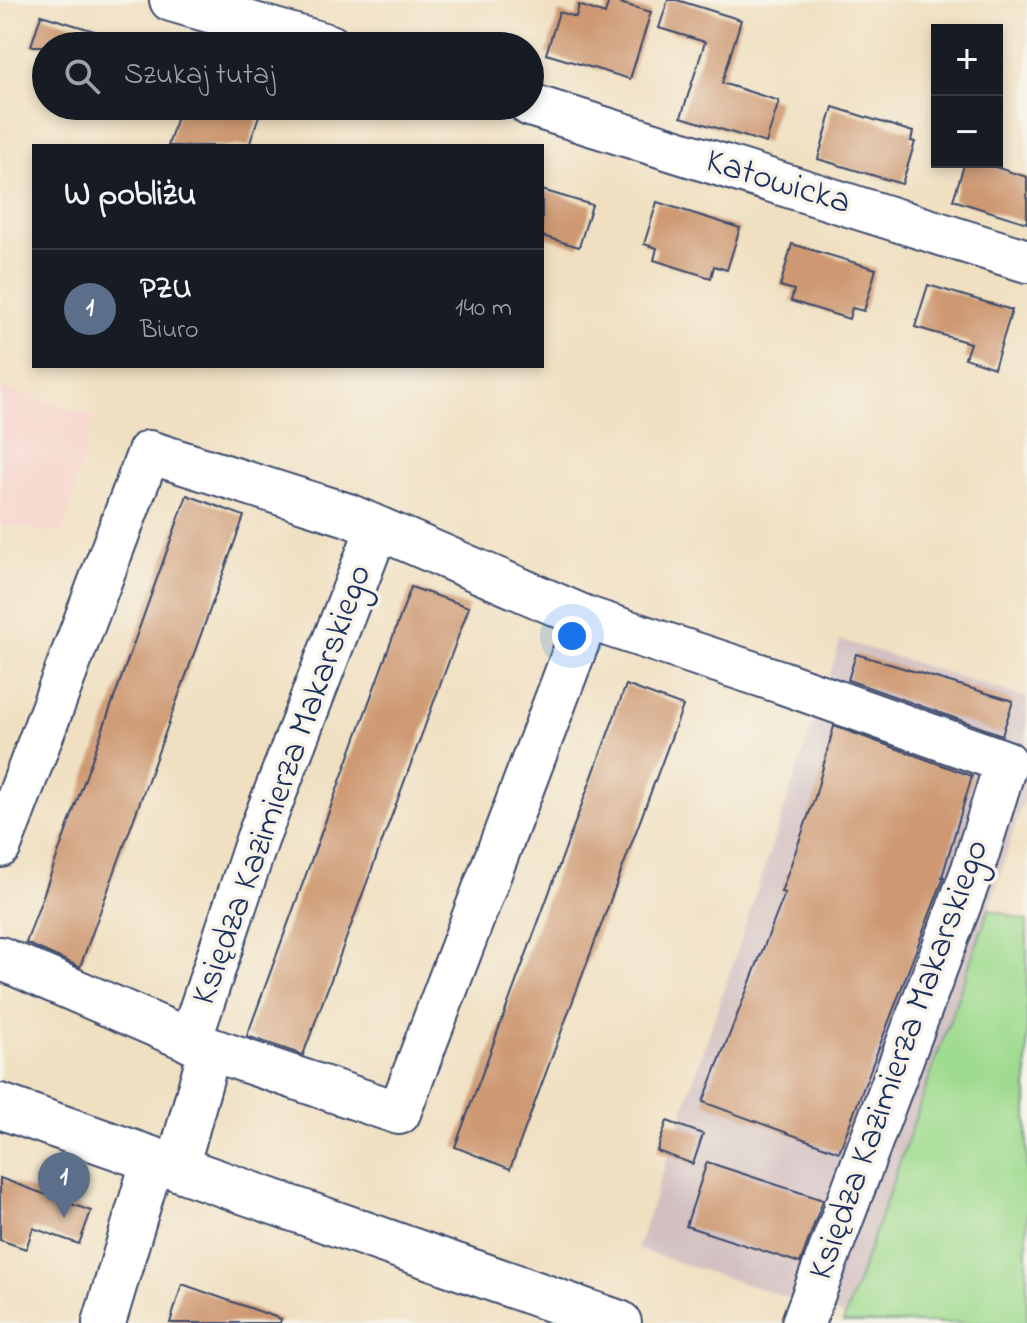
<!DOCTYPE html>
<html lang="pl">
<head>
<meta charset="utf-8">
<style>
  body { margin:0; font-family:"Indie Flower",sans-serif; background:#20242c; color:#f1f3f6 }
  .controls { position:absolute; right:24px; top:24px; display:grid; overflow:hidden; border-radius:0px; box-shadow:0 4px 12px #0003 }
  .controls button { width:72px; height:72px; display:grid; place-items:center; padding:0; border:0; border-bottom:2px solid #363941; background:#171b24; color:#f1f3f6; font:40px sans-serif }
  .you { position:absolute; left:572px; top:636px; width:28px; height:28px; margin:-20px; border:6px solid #fff; border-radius:50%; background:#1a73e8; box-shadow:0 0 0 12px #1a73e833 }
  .badge { display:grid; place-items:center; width:52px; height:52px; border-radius:50%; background:#d690ce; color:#fff; font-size:26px; font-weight:700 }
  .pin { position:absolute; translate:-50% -66px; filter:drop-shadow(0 2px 4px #0008) }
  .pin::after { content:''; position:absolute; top:42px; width:28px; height:24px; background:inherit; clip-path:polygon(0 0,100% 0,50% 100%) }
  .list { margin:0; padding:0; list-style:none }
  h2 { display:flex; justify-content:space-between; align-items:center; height:104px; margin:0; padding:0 32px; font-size:34px }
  h2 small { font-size:26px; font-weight:400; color:#9ea1a6 }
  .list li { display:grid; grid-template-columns:52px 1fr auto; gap:24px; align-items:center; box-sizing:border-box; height:120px; padding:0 32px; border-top:2px solid #363941 }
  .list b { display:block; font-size:30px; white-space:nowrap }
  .list p { margin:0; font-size:26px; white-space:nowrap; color:#9ea1a6 }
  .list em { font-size:26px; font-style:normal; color:#9ea1a6 }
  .icon { flex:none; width:44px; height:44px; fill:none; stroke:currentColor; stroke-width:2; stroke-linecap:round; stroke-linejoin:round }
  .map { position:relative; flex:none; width:1027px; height:1323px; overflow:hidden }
  .search { position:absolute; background:#171b24; box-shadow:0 4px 12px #0003; left:32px; top:32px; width:512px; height:88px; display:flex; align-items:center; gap:20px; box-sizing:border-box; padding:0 28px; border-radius:44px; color:#9ea1a6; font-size:30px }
  .panel { position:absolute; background:#171b24; box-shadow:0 4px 12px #0003; left:32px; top:144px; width:512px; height:224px; border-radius:0px }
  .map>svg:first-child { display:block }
</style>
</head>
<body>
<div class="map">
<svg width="1027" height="1323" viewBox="0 0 1027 1323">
  <rect width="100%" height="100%" fill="#f7f3e8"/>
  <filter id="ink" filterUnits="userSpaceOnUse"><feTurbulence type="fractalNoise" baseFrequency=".0125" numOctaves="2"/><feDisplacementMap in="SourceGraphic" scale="16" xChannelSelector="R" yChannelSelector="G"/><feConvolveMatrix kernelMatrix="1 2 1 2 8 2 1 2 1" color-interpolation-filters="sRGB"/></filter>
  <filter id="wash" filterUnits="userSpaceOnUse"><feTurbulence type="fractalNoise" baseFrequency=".006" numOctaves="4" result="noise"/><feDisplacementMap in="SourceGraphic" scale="32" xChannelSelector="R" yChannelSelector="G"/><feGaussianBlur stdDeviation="1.8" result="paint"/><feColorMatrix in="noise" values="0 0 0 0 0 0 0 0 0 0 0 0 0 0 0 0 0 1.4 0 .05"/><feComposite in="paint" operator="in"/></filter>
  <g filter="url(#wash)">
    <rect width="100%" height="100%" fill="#f0e0c1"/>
    <!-- built -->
    <polygon fill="#f7d1c9" points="0,388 94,416 63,534 0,525"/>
    <!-- industrial -->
    <polygon fill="#d2bfc1" points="841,640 1027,698 1027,789 989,909 845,1316 637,1249"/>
    <!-- green -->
    <polygon fill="#9fdb8f" stroke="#5d8576" stroke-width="2" points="989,909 1027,921 1027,1323 843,1323"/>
    <g id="blocks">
      <!-- building -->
      <g fill="#ce9972">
        <polygon points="609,0 651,12 630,79 546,54 559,12 576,17 579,5 605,14"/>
        <polygon points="668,0 677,0 741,20 722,83 779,101 766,143 681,117 705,42 659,28"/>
        <polygon points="41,15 121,39 120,46 31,46"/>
        <polygon points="180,106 262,106 249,146 168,146"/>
        <polygon points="833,107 913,132 911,141 915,142 902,184 818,159"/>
        <polygon points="965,162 979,162 1027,177 1027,223 953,200"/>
        <polygon points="542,190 592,205 579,247 542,236"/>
        <polygon points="657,202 740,228 727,270 714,266 711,278 654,260 657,248 644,244"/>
        <polygon points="792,244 876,269 864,311 852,308 849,319 791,301 794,290 780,286"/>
        <polygon points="928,285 1012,310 994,368 965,358 970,343 915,327"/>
        <polygon points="187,495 244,516 80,967 26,943"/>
        <polygon points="411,587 469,607 303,1055 247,1036"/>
        <polygon points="856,654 1013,701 1002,735 848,680"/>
        <polygon points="626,685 683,706 510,1169 455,1147"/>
        <polygon points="834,726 972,776 942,877 944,877 839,1152 703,1102 785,893 781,892 815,797"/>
        <polygon points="667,1121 703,1134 693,1164 657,1151"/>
        <polygon points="707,1162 823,1200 800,1263 686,1226"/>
        <polygon points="0,1178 91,1211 79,1244 33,1228 26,1249 0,1240"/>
        <polygon points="182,1284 281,1319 280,1323 170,1323"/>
      </g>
    </g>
  </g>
  <g filter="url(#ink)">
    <use href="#blocks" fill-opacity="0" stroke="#3b4a6d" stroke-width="2"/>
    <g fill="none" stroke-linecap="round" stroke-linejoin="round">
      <defs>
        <g id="street">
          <polyline points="171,0 330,46"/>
          <polyline points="530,105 1027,261"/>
          <polyline points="0,846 149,452 348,515 587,618 781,682 1006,762 973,869 803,1323"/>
          <polyline points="0,958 210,1049 399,1113 587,618"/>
          <polyline points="190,1041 257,840 377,529"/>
          <polyline points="177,1168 210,1049"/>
          <polyline points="104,1323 153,1159"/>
        </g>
        <polyline id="secondary" points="0,1106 619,1323"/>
      </defs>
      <!-- street casing -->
      <use href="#street" stroke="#3b4a6d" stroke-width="46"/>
      <!-- secondary casing -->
      <use href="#secondary" stroke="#3b4a6d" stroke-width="48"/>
      <!-- street -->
      <use href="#street" stroke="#fff" stroke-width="42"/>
      <!-- secondary -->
      <use href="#secondary" stroke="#fff" stroke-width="44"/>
    </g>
  </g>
  <g text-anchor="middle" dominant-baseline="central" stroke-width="7" stroke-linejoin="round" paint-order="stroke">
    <!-- street labels -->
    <g font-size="36" fill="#1b2f5e" stroke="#f7f3e8">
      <text transform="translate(778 183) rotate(17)">Katowicka</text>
      <text transform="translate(283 785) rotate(-70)">Księdza Kazimierza Makarskiego</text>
      <text transform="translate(900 1060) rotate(-70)">Księdza Kazimierza Makarskiego</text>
    </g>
  </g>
</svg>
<div class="controls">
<button>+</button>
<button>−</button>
</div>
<div class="you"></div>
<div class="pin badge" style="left:64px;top:1218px;background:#5c6f8a">1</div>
<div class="search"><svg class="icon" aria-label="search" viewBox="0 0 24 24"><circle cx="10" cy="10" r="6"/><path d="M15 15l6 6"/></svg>Szukaj tutaj</div>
<section class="panel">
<h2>W pobliżu<small></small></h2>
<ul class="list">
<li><span class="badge" style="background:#5c6f8a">1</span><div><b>PZU</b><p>Biuro</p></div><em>140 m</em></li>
</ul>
</section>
</div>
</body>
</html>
